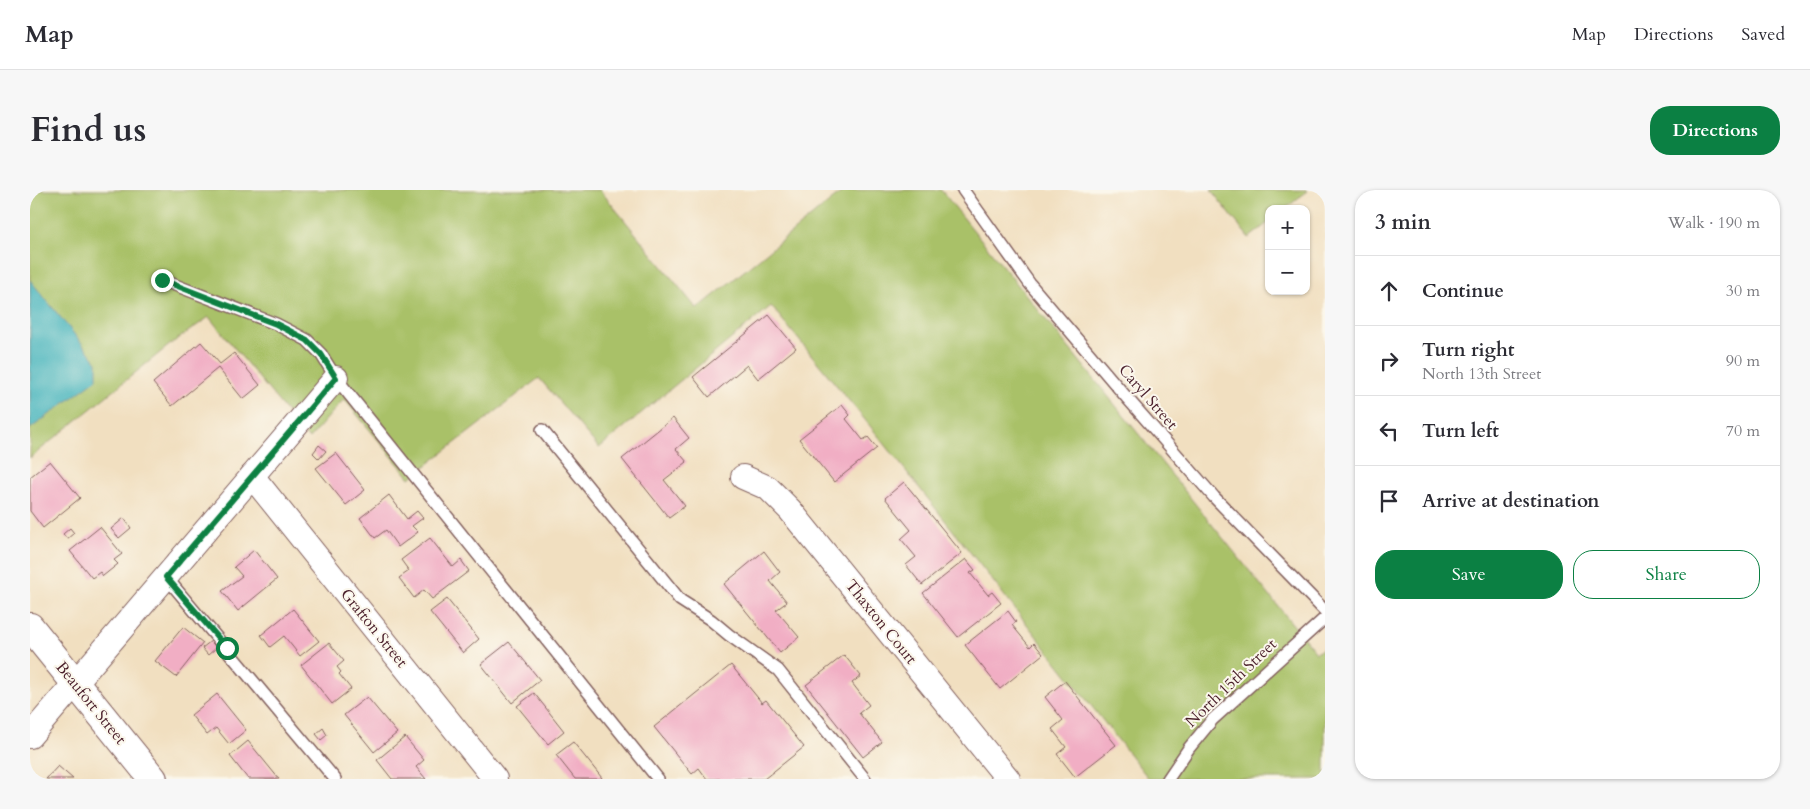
<!DOCTYPE html>
<html lang="en">
<head>
<meta charset="utf-8">
<style>
  body { margin:0; font-family:Cardo,serif; background:#f7f7f7; color:#2b2b33 }
  .controls { position:absolute; right:15px; top:15px; display:grid; overflow:hidden; border-radius:10px; box-shadow:0 1px 4px #0004 }
  .controls button { width:45px; height:45px; display:grid; place-items:center; padding:0; border:0; border-bottom:1px solid #e1e1e2; background:#fff; color:#2b2b33; font:25px sans-serif }
  .stop { position:absolute; width:15px; height:15px; margin:-11px; border:4px solid #0b8043; border-radius:50%; background:#fff }
  .stop.end { background:#0b8043; border-color:#fff; box-shadow:0 1px 5px #0008 }
  .list { margin:0; padding:0; list-style:none }
  h2 { display:flex; justify-content:space-between; align-items:center; height:65px; margin:0; padding:0 20px; font-size:21px }
  h2 small { font-size:16px; font-weight:400; color:#7c7c81 }
  .list li { display:grid; grid-template-columns:32px 1fr auto; gap:15px; align-items:center; box-sizing:border-box; height:70px; padding:0 20px; border-top:1px solid #e1e1e2 }
  .list b { display:block; font-size:19px; white-space:nowrap }
  .list p { margin:0; font-size:16px; white-space:nowrap; color:#7c7c81 }
  .list em { font-size:16px; font-style:normal; color:#7c7c81 }
  .actions { display:flex; gap:10px; padding:15px 20px }
  .actions a { flex:1; padding:11px 0; border:1px solid #0b8043; border-radius:20px; text-align:center; font-size:18px; color:#0b8043 }
  .actions .main { background:#0b8043; color:#fff }
  .icon { flex:none; width:28px; height:28px; fill:none; stroke:currentColor; stroke-width:2; stroke-linecap:round; stroke-linejoin:round }
  .map { position:relative; flex:none; width:1295px; height:589px; overflow:hidden; border-radius:20px }
  header { display:flex; align-items:center; gap:30px; box-sizing:border-box; height:70px; padding:0 25px; background:#fff; border-bottom:1px solid #e1e1e2 }
  header strong { font-size:24px }
  nav { display:flex; gap:28px; margin-inline-start:auto; font-size:18px }
  .intro { display:flex; align-items:center; justify-content:space-between; box-sizing:border-box; height:120px; padding:0 30px }
  h1 { margin:0; font-size:35px }
  .button { padding:12px 22px; border-radius:20px; background:#0b8043; color:#fff; font-size:18px; font-weight:700 }
  main { display:flex; gap:30px; padding:0 30px }
  aside { flex:1; background:#fff; border-radius:20px; box-shadow:0 1px 4px #0004 }
  .map>svg:first-child { display:block }
</style>
</head>
<body>
<header>
<strong>Map</strong>
<nav><a>Map</a><a>Directions</a><a>Saved</a></nav>
</header>
<div class="intro"><h1>Find us</h1><a class="button">Directions</a></div>
<main>
<div class="map">
<svg width="1295" height="589" viewBox="0 0 1295 589">
  <rect width="100%" height="100%" fill="#fbf7ec"/>
  <filter id="ink" filterUnits="userSpaceOnUse"><feTurbulence type="fractalNoise" baseFrequency=".02" numOctaves="2"/><feDisplacementMap in="SourceGraphic" scale="10" xChannelSelector="R" yChannelSelector="G"/><feConvolveMatrix kernelMatrix="1 2 1 2 8 2 1 2 1" color-interpolation-filters="sRGB"/></filter>
  <filter id="wash" filterUnits="userSpaceOnUse"><feTurbulence type="fractalNoise" baseFrequency=".0096" numOctaves="4" result="noise"/><feDisplacementMap in="SourceGraphic" scale="20" xChannelSelector="R" yChannelSelector="G"/><feGaussianBlur stdDeviation="1.12" result="paint"/><feColorMatrix in="noise" values="0 0 0 0 0 0 0 0 0 0 0 0 0 0 0 0 0 1.4 0 .05"/><feComposite in="paint" operator="in"/></filter>
  <g filter="url(#wash)">
    <rect width="100%" height="100%" fill="#f1dfc0"/>
    <!-- green -->
    <g fill="#a9c167" stroke="#7a7049">
      <polygon points="0,0 570,0 667,119 814,0 911,0 1286,463 1295,457 1295,589 1119,589 854,253 741,116 569,258 509,188 380,288 314,209 279,249 179,127 142,153 0,268"/>
      <polygon points="1181,0 1278,0 1255,19 1239,19 1239,32 1219,48"/>
    </g>
    <!-- water -->
    <polygon fill="#43b3bc" stroke="#466974" points="0,90 67,172 67,189 0,239"/>
    <g id="blocks">
      <!-- building -->
      <g fill="#f1aec4">
        <polygon points="739,125 766,158 728,189 717,175 679,207 663,187"/>
        <polygon points="171,152 190,174 204,163 230,195 213,209 188,178 142,216 123,193"/>
        <polygon points="812,215 820,225 816,229 833,250 838,247 847,258 804,292 769,249"/>
        <polygon points="643,228 659,248 646,259 657,272 634,290 655,316 639,328 592,269"/>
        <polygon points="289,255 296,261 289,269 283,263"/>
        <polygon points="306,263 335,300 316,315 286,278"/>
        <polygon points="20,271 50,308 13,338 0,321 0,287"/>
        <polygon points="874,292 932,363 892,395 876,375 886,367 871,349 881,340 855,308"/>
        <polygon points="359,305 377,329 387,321 393,328 382,336 388,342 368,357 356,340 345,348 330,328"/>
        <polygon points="94,328 101,338 89,348 81,339"/>
        <polygon points="70,337 92,364 84,370 88,374 73,386 70,382 62,388 40,361"/>
        <polygon points="40,338 44,343 37,349 33,344"/>
        <polygon points="400,348 423,377 431,370 439,381 402,409 394,400 384,408 369,388 379,381 371,370"/>
        <polygon points="224,360 247,389 208,421 192,401 212,386 204,377"/>
        <polygon points="734,361 750,382 740,391 757,412 746,420 769,447 750,463 694,394"/>
        <polygon points="936,369 945,380 940,383 958,405 962,402 971,413 928,447 893,403"/>
        <polygon points="417,409 449,449 433,463 400,422"/>
        <polygon points="263,419 289,451 270,466 254,446 240,457 231,445"/>
        <polygon points="978,421 986,432 982,435 1000,457 1004,453 1013,464 970,499 935,455"/>
        <polygon points="153,437 173,453 146,487 125,471"/>
        <polygon points="181,451 186,458 178,465 172,458"/>
        <polygon points="479,452 510,490 482,513 451,474"/>
        <polygon points="299,453 314,471 307,477 311,482 309,484 321,499 302,514 271,475"/>
        <polygon points="814,465 831,486 822,493 839,515 829,523 852,552 833,567 776,495"/>
        <polygon points="701,475 732,513 736,510 774,557 734,589 677,589 669,578 662,584 624,537"/>
        <polygon points="1035,491 1086,555 1045,587 1027,564 1036,557 1022,539 1033,530 1015,507"/>
        <polygon points="504,503 534,541 518,554 487,516"/>
        <polygon points="187,504 216,540 199,554 186,538 177,545 161,525"/>
        <polygon points="337,507 367,543 344,562 314,525"/>
        <polygon points="293,538 297,545 291,550 286,544"/>
        <polygon points="375,547 394,570 386,577 396,589 362,589 347,570"/>
        <polygon points="218,551 249,589 218,589 200,566"/>
        <polygon points="543,552 572,588 571,589 545,589 526,565"/>
        <polygon points="28,576 43,589 16,589"/>
      </g>
    </g>
  </g>
  <g filter="url(#ink)">
    <use href="#blocks" fill-opacity="0" stroke="#84625f" stroke-width="1"/>
    <g fill="none" stroke-linecap="round" stroke-linejoin="round">
      <defs>
        <g id="service">
          <polyline points="933,0 1000,94 1097,208 1184,307 1295,421"/>
          <polyline points="132,90 246,134 277,150 291,164 306,188 628,589"/>
          <polyline points="512,240 650,410 681,430 699,445 748,480 835,589"/>
          <polyline points="136,387 305,589"/>
          <polyline points="1138,589 1159,558 1182,530 1295,428"/>
        </g>
        <g id="minor">
          <polyline points="222,286 465,589"/>
          <polyline points="713,287 738,298 760,320 978,589"/>
          <polyline points="0,546 306,188"/>
        </g>
        <polyline id="tertiary" points="0,437 123,589"/>
      </defs>
      <!-- service casing -->
      <use href="#service" stroke="#84625f" stroke-width="14"/>
      <!-- minor casing -->
      <use href="#minor" stroke="#84625f" stroke-width="26"/>
      <!-- tertiary casing -->
      <use href="#tertiary" stroke="#84625f" stroke-width="30"/>
      <!-- service -->
      <use href="#service" stroke="#fff" stroke-width="11"/>
      <!-- minor -->
      <use href="#minor" stroke="#fff" stroke-width="24"/>
      <!-- tertiary -->
      <use href="#tertiary" stroke="#fff" stroke-width="28"/>
    </g>
  </g>
  <g fill="none" stroke-linecap="round" stroke-linejoin="round" filter="url(#ink)">
    <!-- route -->
    <polyline stroke="#0b8043" stroke-width="6" points="132,90 246,134 277,150 291,164 306,188 136,387 197,458"/>
  </g>
  <g text-anchor="middle" dominant-baseline="central" stroke-width="4" stroke-linejoin="round" paint-order="stroke">
    <!-- street labels -->
    <g font-size="16" fill="#4a1f2b" stroke="#fbf7ec">
      <text transform="translate(1118 207) rotate(49)">Caryl Street</text>
      <text transform="translate(851 432) rotate(51)">Thaxton Court</text>
      <text transform="translate(344 438) rotate(51)">Grafton Street</text>
      <text transform="translate(1201 493) rotate(-44)">North 15th Street</text>
      <text transform="translate(61 513) rotate(51)">Beaufort Street</text>
    </g>
  </g>
</svg>
<div class="controls">
<button>+</button>
<button>−</button>
</div>
<div class="stop" style="left:197px;top:458px"></div>
<div class="stop end" style="left:132px;top:90px"></div>
</div>
<aside>
<h2>3 min<small>Walk · 190 m</small></h2>
<ul class="list">
<li><svg class="icon" aria-label="ahead" viewBox="0 0 24 24"><path d="M12 20V5M6 11l6-6 6 6"/></svg><div><b>Continue</b></div><em>30 m</em></li>
<li><svg class="icon" aria-label="right" viewBox="0 0 24 24"><path d="M7 20v-9h11M14 6l5 5-5 5"/></svg><div><b>Turn right</b><p>North 13th Street</p></div><em>90 m</em></li>
<li><svg class="icon" aria-label="left" viewBox="0 0 24 24"><path d="M17 20v-9H6M10 6l-5 5 5 5"/></svg><div><b>Turn left</b></div><em>70 m</em></li>
<li><svg class="icon" aria-label="arrive" viewBox="0 0 24 24"><path d="M6 21V4h12l-3 4 3 4H6"/></svg><div><b>Arrive at destination</b></div></li>
</ul>
<div class="actions"><a class="main">Save</a><a>Share</a></div>
</aside>
</main>
</body>
</html>
